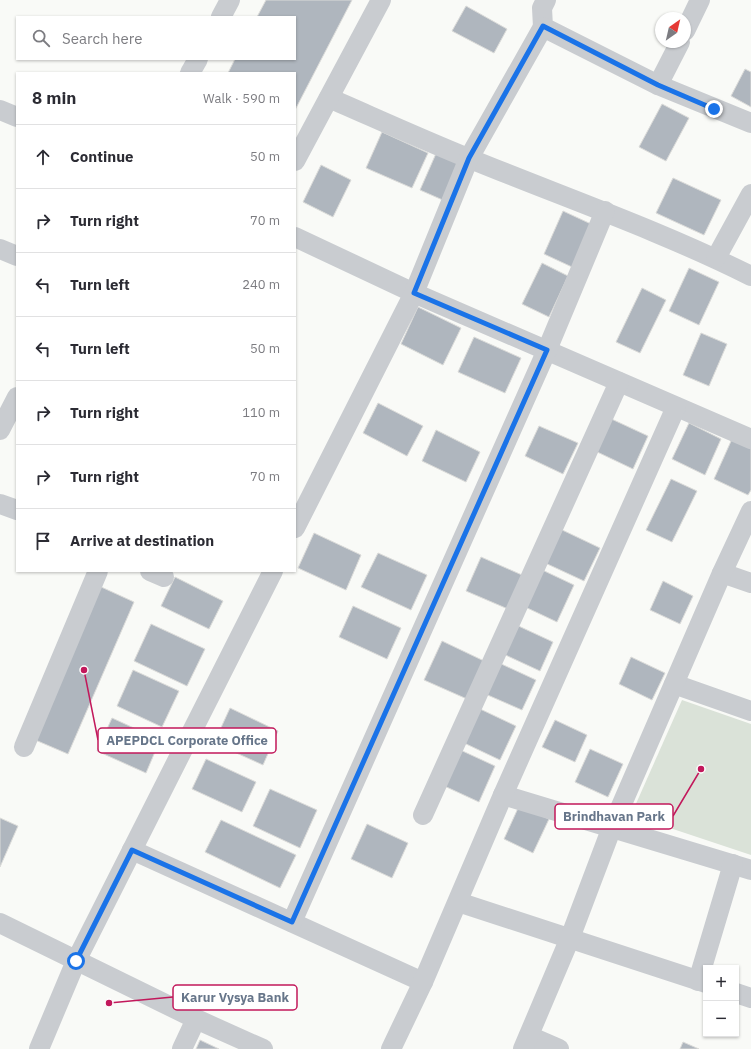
<!DOCTYPE html>
<html lang="en">
<head>
<meta charset="utf-8">
<style>
  body { margin:0; font-family:"IBM Plex Sans",sans-serif; background:#f7f7f7; color:#2b2b33 }
  .controls { position:absolute; right:12px; bottom:12px; display:grid; overflow:hidden; border-radius:0px; box-shadow:0 1px 3px #0004 }
  .controls button { width:36px; height:36px; display:grid; place-items:center; padding:0; border:0; border-bottom:1px solid #e1e1e2; background:#fff; color:#2b2b33; font:20px sans-serif }
  .compass { position:absolute; left:655px; top:12px; width:36px; height:36px; border-radius:50%; background:#fff; box-shadow:0 1px 3px #0004; rotate:34deg }
  .stop { position:absolute; width:12px; height:12px; margin:-9px; border:3px solid #1a73e8; border-radius:50%; background:#fff }
  .stop.end { background:#1a73e8; border-color:#fff; box-shadow:0 1px 4px #0008 }
  .list { margin:0; padding:0; list-style:none }
  h2 { display:flex; justify-content:space-between; align-items:center; height:52px; margin:0; padding:0 16px; font-size:17px }
  h2 small { font-size:13px; font-weight:400; color:#7c7c81 }
  .list li { display:grid; grid-template-columns:26px 1fr auto; gap:12px; align-items:center; box-sizing:border-box; height:64px; padding:0 16px; border-top:1px solid #e1e1e2 }
  .list b { display:block; font-size:15px; white-space:nowrap }
  .list em { font-size:13px; font-style:normal; color:#7c7c81 }
  .icon { flex:none; width:22px; height:22px; fill:none; stroke:currentColor; stroke-width:2; stroke-linecap:round; stroke-linejoin:round }
  .map { position:relative; flex:none; width:751px; height:1049px; overflow:hidden }
  .search { position:absolute; background:#fff; box-shadow:0 1px 3px #0004; left:16px; top:16px; width:280px; height:44px; display:flex; align-items:center; gap:10px; box-sizing:border-box; padding:0 14px; border-radius:0px; color:#7c7c81; font-size:15px }
  .panel { position:absolute; background:#fff; box-shadow:0 1px 3px #0004; left:16px; top:72px; width:280px; height:500px; border-radius:0px }
  .map>svg:first-child { display:block }
</style>
</head>
<body>
<div class="map">
<svg width="751" height="1049" viewBox="0 0 751 1049">
  <rect width="100%" height="100%" fill="#f9faf7"/>
  <!-- green -->
  <polygon fill="#dae2d8" points="682,700 751,724 751,855 631,815"/>
  <!-- building -->
  <g fill="#afb6be" stroke="#dbdbd9">
    <polygon points="266,0 352,0 295,110 295,73 228,73 235,59 295,59 295,17 257,17"/>
    <polygon points="466,6 507,29 494,53 452,31"/>
    <polygon points="745,69 751,72 751,107 731,96"/>
    <polygon points="662,104 689,118 666,161 639,147"/>
    <polygon points="382,132 428,153 412,188 366,168"/>
    <polygon points="438,149 464,160 445,201 420,190"/>
    <polygon points="321,165 351,180 333,217 303,202"/>
    <polygon points="673,178 721,200 704,235 656,213"/>
    <polygon points="563,211 591,224 572,267 544,254"/>
    <polygon points="542,263 568,276 549,317 522,304"/>
    <polygon points="689,268 719,282 699,325 669,311"/>
    <polygon points="642,288 666,300 640,353 616,342"/>
    <polygon points="418,307 461,328 443,365 401,344"/>
    <polygon points="701,333 727,344 709,386 683,375"/>
    <polygon points="474,337 521,358 505,393 458,372"/>
    <polygon points="378,403 423,426 407,456 363,433"/>
    <polygon points="605,416 648,436 633,469 591,449"/>
    <polygon points="689,423 721,439 705,475 672,459"/>
    <polygon points="539,426 578,443 563,474 525,456"/>
    <polygon points="436,430 480,452 466,482 422,461"/>
    <polygon points="732,439 751,448 751,490 748,495 714,479"/>
    <polygon points="671,479 697,491 672,542 646,530"/>
    <polygon points="558,528 600,548 584,581 543,562"/>
    <polygon points="314,533 361,555 346,590 298,568"/>
    <polygon points="378,553 427,575 411,610 361,587"/>
    <polygon points="481,557 522,575 508,609 466,591"/>
    <polygon points="538,568 574,585 557,622 521,605"/>
    <polygon points="175,577 223,601 209,629 161,606"/>
    <polygon points="663,581 693,596 680,624 650,610"/>
    <polygon points="99,586 134,602 68,754 33,739"/>
    <polygon points="353,606 401,628 387,659 339,637"/>
    <polygon points="512,623 553,642 540,671 499,652"/>
    <polygon points="151,624 205,649 187,686 134,661"/>
    <polygon points="442,641 484,661 467,699 424,680"/>
    <polygon points="631,657 665,673 652,700 619,684"/>
    <polygon points="497,662 536,680 522,710 483,693"/>
    <polygon points="133,670 179,691 162,727 117,706"/>
    <polygon points="230,708 278,731 263,765 214,743"/>
    <polygon points="478,708 516,726 500,760 462,742"/>
    <polygon points="112,718 160,740 146,773 97,751"/>
    <polygon points="555,720 587,735 575,762 542,747"/>
    <polygon points="456,748 495,766 479,802 440,784"/>
    <polygon points="590,749 623,764 608,797 575,782"/>
    <polygon points="206,759 256,782 242,812 192,789"/>
    <polygon points="270,789 317,810 300,848 253,826"/>
    <polygon points="519,806 549,819 533,853 504,839"/>
    <polygon points="0,818 18,826 0,867"/>
    <polygon points="221,820 296,855 280,888 205,852"/>
    <polygon points="367,824 408,843 392,878 351,859"/>
    <polygon points="200,1040 219,1049 196,1049"/>
    <polygon points="683,1042 699,1049 680,1049"/>
  </g>
  <g fill="none" stroke-linecap="round" stroke-linejoin="round">
    <!-- minor -->
    <g stroke="#c9ccd0" stroke-width="20">
      <polyline points="546,0 542,8 543,27 658,85 751,123"/>
      <polyline points="221,17 230,0"/>
      <polyline points="685,31 700,0"/>
      <polyline points="190,73 198,59"/>
      <polyline points="658,85 680,42"/>
      <path d="M329 98C375 118 421 139 468 158 563 197 659 230 751 276"/>
      <polyline points="0,110 17,117"/>
      <polyline points="295,161 381,0"/>
      <polyline points="295,237 414,293 751,439"/>
      <polyline points="0,249 17,256"/>
      <polyline points="716,258 751,194"/>
      <polyline points="0,430 17,397"/>
      <polyline points="0,504 17,510"/>
      <polyline points="295,528 414,293 469,158 543,27"/>
      <polyline points="150,571 164,577"/>
      <polyline points="722,573 751,583"/>
      <polyline points="674,684 751,711"/>
      <polyline points="24,747 98,571"/>
      <polyline points="503,795 751,870"/>
      <polyline points="423,815 619,382"/>
      <polyline points="132,850 423,982"/>
      <polyline points="458,902 706,983"/>
      <polyline points="292,922 547,350 605,211"/>
      <polyline points="0,923 196,1019 263,1049"/>
      <polyline points="698,981 733,864"/>
      <polyline points="736,993 751,998"/>
      <polyline points="529,1036 559,1049"/>
      <polyline points="39,1049 76,961 273,571"/>
      <polyline points="182,1049 196,1019"/>
      <polyline points="391,1049 423,982 503,795 676,407"/>
      <polyline points="523,1049 570,938 612,827 722,573 751,511"/>
    </g>
  </g>
  <g fill="none" stroke-linecap="round" stroke-linejoin="round">
    <!-- route -->
    <polyline stroke="#1a73e8" stroke-width="5" points="76,961 132,850 292,922 547,350 414,293 469,158 543,26 658,85 714,109"/>
  </g>
  <!-- callouts -->
  <path fill="none" stroke="#c2185b" stroke-width="1.5" d="M84 670L98 740M701 769L673 816M109 1003L173 997"/>
  <g fill="#c2185b" stroke="#fff" stroke-width="1.5">
    <circle cx="84" cy="670" r="4"/>
    <circle cx="701" cy="769" r="4"/>
    <circle cx="109" cy="1003" r="4"/>
  </g>
  <g fill="#fff" stroke="#c2185b" stroke-width="1.5">
    <rect x="98" y="728" width="178" height="25" rx="4"/>
    <rect x="555" y="804" width="118" height="25" rx="4"/>
    <rect x="173" y="985" width="124" height="25" rx="4"/>
  </g>
  <g font-size="13" text-anchor="middle" font-weight="bold" fill="#67768a">
    <text x="187" y="745">APEPDCL Corporate Office</text>
    <text x="614" y="821">Brindhavan Park</text>
    <text x="235" y="1002">Karur Vysya Bank</text>
  </g>
</svg>
<div class="controls">
<button>+</button>
<button>−</button>
</div>
<svg class="compass" viewBox="-18 -18 36 36"><path d="M0-13l5 13h-10z" fill="#e53935"/><path d="M0 13l5-13h-10z" fill="#7c7c81"/></svg>
<div class="stop" style="left:76px;top:961px"></div>
<div class="stop end" style="left:714px;top:109px"></div>
<div class="search"><svg class="icon" aria-label="search" viewBox="0 0 24 24"><circle cx="10" cy="10" r="6"/><path d="M15 15l6 6"/></svg>Search here</div>
<section class="panel">
<h2>8 min<small>Walk · 590 m</small></h2>
<ul class="list">
<li><svg class="icon" aria-label="ahead" viewBox="0 0 24 24"><path d="M12 20V5M6 11l6-6 6 6"/></svg><div><b>Continue</b></div><em>50 m</em></li>
<li><svg class="icon" aria-label="right" viewBox="0 0 24 24"><path d="M7 20v-9h11M14 6l5 5-5 5"/></svg><div><b>Turn right</b></div><em>70 m</em></li>
<li><svg class="icon" aria-label="left" viewBox="0 0 24 24"><path d="M17 20v-9H6M10 6l-5 5 5 5"/></svg><div><b>Turn left</b></div><em>240 m</em></li>
<li><svg class="icon" aria-label="left" viewBox="0 0 24 24"><path d="M17 20v-9H6M10 6l-5 5 5 5"/></svg><div><b>Turn left</b></div><em>50 m</em></li>
<li><svg class="icon" aria-label="right" viewBox="0 0 24 24"><path d="M7 20v-9h11M14 6l5 5-5 5"/></svg><div><b>Turn right</b></div><em>110 m</em></li>
<li><svg class="icon" aria-label="right" viewBox="0 0 24 24"><path d="M7 20v-9h11M14 6l5 5-5 5"/></svg><div><b>Turn right</b></div><em>70 m</em></li>
<li><svg class="icon" aria-label="arrive" viewBox="0 0 24 24"><path d="M6 21V4h12l-3 4 3 4H6"/></svg><div><b>Arrive at destination</b></div></li>
</ul>
</section>
</div>
</body>
</html>
